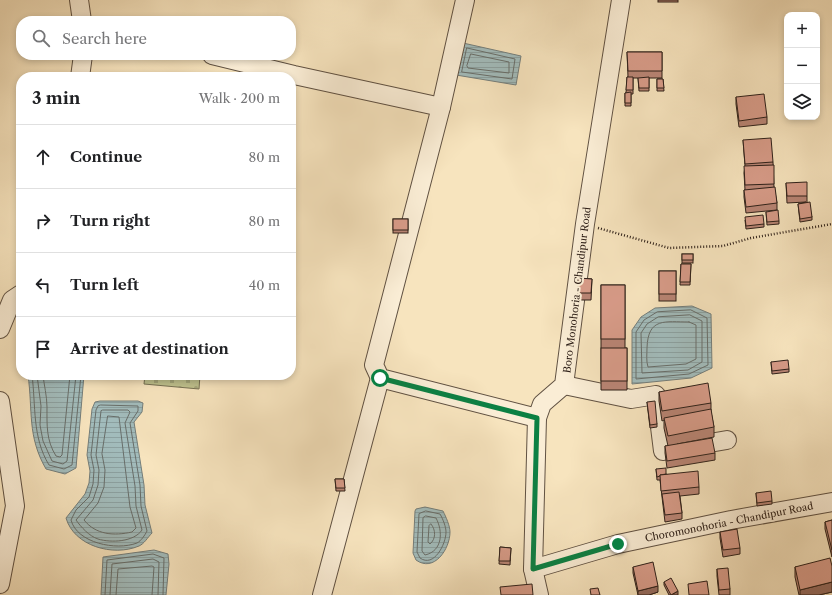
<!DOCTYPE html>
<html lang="en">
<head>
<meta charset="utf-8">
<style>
  body { margin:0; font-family:"Libre Caslon Text",serif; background:#f2f2f2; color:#202124 }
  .controls { position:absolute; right:12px; top:12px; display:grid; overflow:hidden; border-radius:8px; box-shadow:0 2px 6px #0003 }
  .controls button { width:36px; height:36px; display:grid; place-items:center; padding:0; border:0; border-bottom:1px solid #e0e0e0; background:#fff; color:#202124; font:20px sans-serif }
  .stop { position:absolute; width:12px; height:12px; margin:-9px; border:3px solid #0b8043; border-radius:50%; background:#fff }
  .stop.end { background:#0b8043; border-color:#fff; box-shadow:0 1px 4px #0008 }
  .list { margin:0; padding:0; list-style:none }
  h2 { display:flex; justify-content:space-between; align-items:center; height:52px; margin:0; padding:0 16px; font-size:17px }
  h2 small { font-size:13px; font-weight:400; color:#757577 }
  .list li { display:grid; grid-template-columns:26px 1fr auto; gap:12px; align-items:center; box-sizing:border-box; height:64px; padding:0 16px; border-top:1px solid #e0e0e0 }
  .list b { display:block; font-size:15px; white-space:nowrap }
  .list em { font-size:13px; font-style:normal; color:#757577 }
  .icon { flex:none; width:22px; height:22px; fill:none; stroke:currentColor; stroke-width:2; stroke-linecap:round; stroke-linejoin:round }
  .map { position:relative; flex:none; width:832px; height:595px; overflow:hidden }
  .search { position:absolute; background:#fff; box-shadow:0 2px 6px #0003; left:16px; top:16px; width:280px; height:44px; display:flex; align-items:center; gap:10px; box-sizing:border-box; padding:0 14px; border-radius:16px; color:#757577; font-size:15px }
  .panel { position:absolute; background:#fff; box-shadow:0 2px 6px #0003; left:16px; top:72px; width:280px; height:308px; border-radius:16px }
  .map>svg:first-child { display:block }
</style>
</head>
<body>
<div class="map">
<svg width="832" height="595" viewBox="0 0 832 595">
  <defs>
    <pattern id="cemetery-stones" width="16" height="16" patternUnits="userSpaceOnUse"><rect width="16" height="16" fill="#c1c38f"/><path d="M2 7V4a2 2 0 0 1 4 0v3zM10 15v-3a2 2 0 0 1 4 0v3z" fill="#a6a77b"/></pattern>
    <pattern id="water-rules" width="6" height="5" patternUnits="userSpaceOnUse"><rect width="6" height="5" fill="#a2bcbc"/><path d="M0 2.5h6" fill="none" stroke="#8ca1a1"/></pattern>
  </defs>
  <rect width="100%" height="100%" fill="#f7e4be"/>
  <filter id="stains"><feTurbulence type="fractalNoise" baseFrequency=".005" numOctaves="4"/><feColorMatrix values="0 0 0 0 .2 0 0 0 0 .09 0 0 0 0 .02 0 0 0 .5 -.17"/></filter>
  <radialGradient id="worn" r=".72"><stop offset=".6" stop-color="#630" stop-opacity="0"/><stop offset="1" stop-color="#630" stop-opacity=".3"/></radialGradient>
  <!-- cemetery -->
  <polygon fill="url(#cemetery-stones)" stroke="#787254" points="145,375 200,375 199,389 144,384"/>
  <!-- water -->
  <g fill="url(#water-rules)" stroke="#747e7b">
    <polygon points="463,43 521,56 516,85 456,75"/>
    <polygon points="692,306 711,314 712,368 691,378 632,384 632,330 641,317 655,308"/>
    <path d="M28 375H84L76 468 65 474 46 469C27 436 33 411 28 375Z"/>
    <path d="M100 401H138L143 403 142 412 134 422 144 485 145 505 152 533C148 537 144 544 139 546 113 557 74 546 66 518L85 494 89 483 90 471 87 455 92 409 95 402Z"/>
    <path d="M425 507 443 511C446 517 450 526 450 532 450 549 434 573 416 560L413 553 415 511 416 509Z"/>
    <polygon points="154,550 168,554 169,564 166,595 101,595 103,557"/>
  </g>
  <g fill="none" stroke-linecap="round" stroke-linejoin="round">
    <!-- shore -->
    <g stroke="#686e6a" stroke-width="1">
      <polygon points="467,48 515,59 512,79 462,72"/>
      <polygon points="471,54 509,62 509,73 468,68 467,66"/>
      <polygon points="691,310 707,318 708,365 689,374 636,379 636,332 644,320 657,312"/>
      <polygon points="690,315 702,321 702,362 688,370 642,373 641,333 647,324 658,317"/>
      <path d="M689 322 696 325V359L686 364 648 367C646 361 647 354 647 348 648 317 665 322 689 322Z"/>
      <path d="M32 375C36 406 32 437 49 465L64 469 72 465 81 375"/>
      <polyline points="37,375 41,406 40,425 43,441 52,461 63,464 67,461 76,375"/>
      <path d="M43 375C44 385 47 396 47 407 47 425 46 440 56 456L60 457 62 455 70 375"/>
      <path d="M101 405 138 406V411L130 423 140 485 141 506 147 531C145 535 141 541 137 543 116 551 77 543 71 520L76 510 89 497 93 484 94 470 91 455 96 410 98 406Z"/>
      <path d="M103 410H128L130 412 125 423 135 486 136 506 142 530C134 542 111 543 98 539 89 536 81 527 76 520L93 500 98 485 99 470 96 455 101 411Z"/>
      <path d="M108 416 119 417 130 507 136 528 132 532C114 536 96 535 84 520L98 503 104 487 105 470 102 454Z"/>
      <path d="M426 511 440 514C443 519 446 527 446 532 446 544 434 568 420 558L417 552 419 514Z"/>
      <path d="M426 516 436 518C443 531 443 551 425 555L422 551 423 518Z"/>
      <path d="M431 524C436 530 436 539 430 544L428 542 429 526Z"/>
      <polyline points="105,595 107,560 153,554 164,558 163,595"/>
      <polyline points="110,595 112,564 153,559 159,562 158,595"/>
      <polyline points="116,595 118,569 152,566 154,567 152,595"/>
    </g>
    <defs>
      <g id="minor">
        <polyline points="79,0 82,21"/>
        <polyline points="465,0 441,107 374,365 380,378 537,418"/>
        <polyline points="212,55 294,75 441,107"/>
        <polyline points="80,77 83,55"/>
        <polyline points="0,329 12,300 21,294"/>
        <polyline points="564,385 631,399 656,395 663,451 727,440"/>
        <polyline points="0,401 15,506 0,584"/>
        <polyline points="533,569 618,544 731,520 832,502"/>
        <polyline points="322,595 380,378"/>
        <polyline points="539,595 533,569 537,418 542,404 564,385 585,224 621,0"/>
      </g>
    </defs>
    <!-- minor casing -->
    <use href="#minor" stroke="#605142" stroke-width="20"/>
    <!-- path -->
    <polyline stroke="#2e2019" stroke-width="2.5" stroke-dasharray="1 2" stroke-linecap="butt" points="598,228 669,248 723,246 751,238 832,224"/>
    <!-- minor -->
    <use href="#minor" stroke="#faedd5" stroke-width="18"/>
  </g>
  <!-- wall -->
  <g fill="#b98575" stroke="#2e2019">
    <rect x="658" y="0" width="20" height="2"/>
    <polygon points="627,52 662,52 662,78 649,78 649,91 639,91 638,78 633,78 633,94 631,94 631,106 625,106 625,93 626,93 627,77 628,77"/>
    <polygon points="657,79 663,79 664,91 657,91"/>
    <polygon points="736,97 767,117 767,124 739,127 736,104"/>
    <polygon points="743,140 773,162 774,187 777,203 777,210 746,213 744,197 744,190 745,190 744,173 745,166"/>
    <polygon points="786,183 807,196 807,202 812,217 812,220 800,222 798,204 806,202 787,203"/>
    <polygon points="766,212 779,221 779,224 767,225"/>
    <rect x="393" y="219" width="15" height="14"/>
    <polygon points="745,220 764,224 764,227 746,229"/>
    <rect x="682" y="254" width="11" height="9"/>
    <polygon points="681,264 691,264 690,285 680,285"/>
    <rect x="659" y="271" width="17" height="30"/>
    <polygon points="578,278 592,279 591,300 578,300"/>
    <polygon points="601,285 625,285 625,348 627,348 627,390 601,390"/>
    <polygon points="771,362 789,369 789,372 772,374"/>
    <polygon points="659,392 711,403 711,412 714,427 714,437 677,444 715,453 715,460 667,468 665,453 665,446 668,446 664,428 664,420 662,421 659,401"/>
    <polygon points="647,402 657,424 657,427 650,428"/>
    <polygon points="656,469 666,474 699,487 699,494 680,496 682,513 682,519 665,522 660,480 657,480"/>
    <polygon points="335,479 344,479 345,491 336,491"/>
    <polygon points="756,493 772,501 772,504 757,506"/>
    <polygon points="832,520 832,557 825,529 825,522"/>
    <polygon points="720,532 740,548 740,554 723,557 720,538"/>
    <polygon points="500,547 511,548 510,565 499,564"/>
    <polygon points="832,566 832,592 819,595 799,595 795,577 795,567"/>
    <polygon points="633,567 658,592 649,595 638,595 633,573"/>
    <polygon points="717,569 730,589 730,595 719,595 717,576"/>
    <polygon points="664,582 678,595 669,595 664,585"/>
  </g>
  <!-- shaded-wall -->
  <g fill="#966c5f" stroke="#2e2019">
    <polygon points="832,582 832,592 819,595 800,595 800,590"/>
    <polygon points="658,586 658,592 649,595 638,595 638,591"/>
    <polygon points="678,591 678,595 671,595"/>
  </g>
  <!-- building -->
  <g fill="#d79b88" stroke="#2e2019">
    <polygon points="627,52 662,52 662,71 628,71"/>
    <polygon points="627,77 633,77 633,90 626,90"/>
    <polygon points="649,77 649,88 639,88 638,78"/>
    <polygon points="657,79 663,79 664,88 657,88"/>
    <polygon points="631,92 631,103 625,103 625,93"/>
    <polygon points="764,94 767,117 739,121 736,97"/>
    <polygon points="771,138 773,162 745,164 743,140"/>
    <polygon points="774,165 774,184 745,185 744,166"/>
    <polygon points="807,182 807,196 787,196 786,183"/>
    <polygon points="775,187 777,203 746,207 744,190"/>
    <polygon points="810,202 812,217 800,219 798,204"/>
    <polygon points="778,210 779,221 767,222 766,212"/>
    <polygon points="763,215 764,224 746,226 745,217"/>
    <rect x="393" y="219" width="15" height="11"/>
    <rect x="682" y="254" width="11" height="6"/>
    <polygon points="681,264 691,264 690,282 680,282"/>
    <rect x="659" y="271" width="17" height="23"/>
    <polygon points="578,278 592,279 591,293 578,293"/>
    <rect x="601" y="285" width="24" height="54"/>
    <rect x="601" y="348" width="26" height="33"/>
    <polygon points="788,360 789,369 772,371 771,362"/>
    <polygon points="708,383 711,403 662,411 659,392"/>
    <polygon points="655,401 657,424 650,425 647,402"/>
    <polygon points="711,409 714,427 668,436 664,418"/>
    <polygon points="712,438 715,453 667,461 665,446"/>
    <polygon points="666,468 666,474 660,475 660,476 657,477 656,469"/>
    <polygon points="698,471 699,487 661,491 660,475"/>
    <polygon points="335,479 344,479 345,488 336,488"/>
    <polygon points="771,491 772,501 757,503 756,493"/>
    <polygon points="679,492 682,513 665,515 662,494"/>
    <polygon points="832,520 832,550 825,522"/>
    <polygon points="737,529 740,548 723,550 720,532"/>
    <polygon points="500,547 511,548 510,561 499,561"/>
    <polygon points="830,558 832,566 832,582 800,590 795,567"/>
    <polygon points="653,562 658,586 638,591 633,567"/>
    <polygon points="728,568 730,589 719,590 717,569"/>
    <polygon points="671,578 678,591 671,595 664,582"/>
    <polygon points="707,581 709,595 689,595 688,584"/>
    <polygon points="532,584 533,595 501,595 500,587"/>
    <polygon points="598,588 600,595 591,595 590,589"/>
  </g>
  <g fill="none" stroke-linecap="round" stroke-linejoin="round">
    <!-- route -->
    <polyline stroke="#0b8043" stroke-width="5" points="380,378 537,418 533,569 618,544"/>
  </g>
  <g text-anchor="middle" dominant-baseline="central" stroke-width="4" stroke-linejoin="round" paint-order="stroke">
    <!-- street labels -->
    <g font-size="10" fill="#2e2019" stroke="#faedd5">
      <text transform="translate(577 290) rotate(-83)">Boro Monohoria - Chandipur Road</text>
      <text transform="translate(729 522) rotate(-11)">Choromonohoria - Chandipur Road</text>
    </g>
  </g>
  <rect width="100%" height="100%" filter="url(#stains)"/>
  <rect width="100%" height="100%" fill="url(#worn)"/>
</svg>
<div class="controls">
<button>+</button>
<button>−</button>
<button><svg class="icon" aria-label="layers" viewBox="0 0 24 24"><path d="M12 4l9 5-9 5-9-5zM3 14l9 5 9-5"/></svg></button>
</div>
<div class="stop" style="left:380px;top:378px"></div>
<div class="stop end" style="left:618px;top:544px"></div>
<div class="search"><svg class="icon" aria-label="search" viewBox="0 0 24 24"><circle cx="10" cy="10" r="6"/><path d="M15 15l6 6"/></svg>Search here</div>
<section class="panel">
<h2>3 min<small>Walk · 200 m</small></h2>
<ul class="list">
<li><svg class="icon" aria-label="ahead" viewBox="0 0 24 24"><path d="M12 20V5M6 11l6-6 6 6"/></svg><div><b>Continue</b></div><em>80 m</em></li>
<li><svg class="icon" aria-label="right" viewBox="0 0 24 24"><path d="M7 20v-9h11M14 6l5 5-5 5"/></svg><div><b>Turn right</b></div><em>80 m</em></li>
<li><svg class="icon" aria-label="left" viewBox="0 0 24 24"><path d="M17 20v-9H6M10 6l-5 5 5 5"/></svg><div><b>Turn left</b></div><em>40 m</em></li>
<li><svg class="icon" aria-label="arrive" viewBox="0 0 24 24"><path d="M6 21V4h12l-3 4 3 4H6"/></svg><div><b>Arrive at destination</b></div></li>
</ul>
</section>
</div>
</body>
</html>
